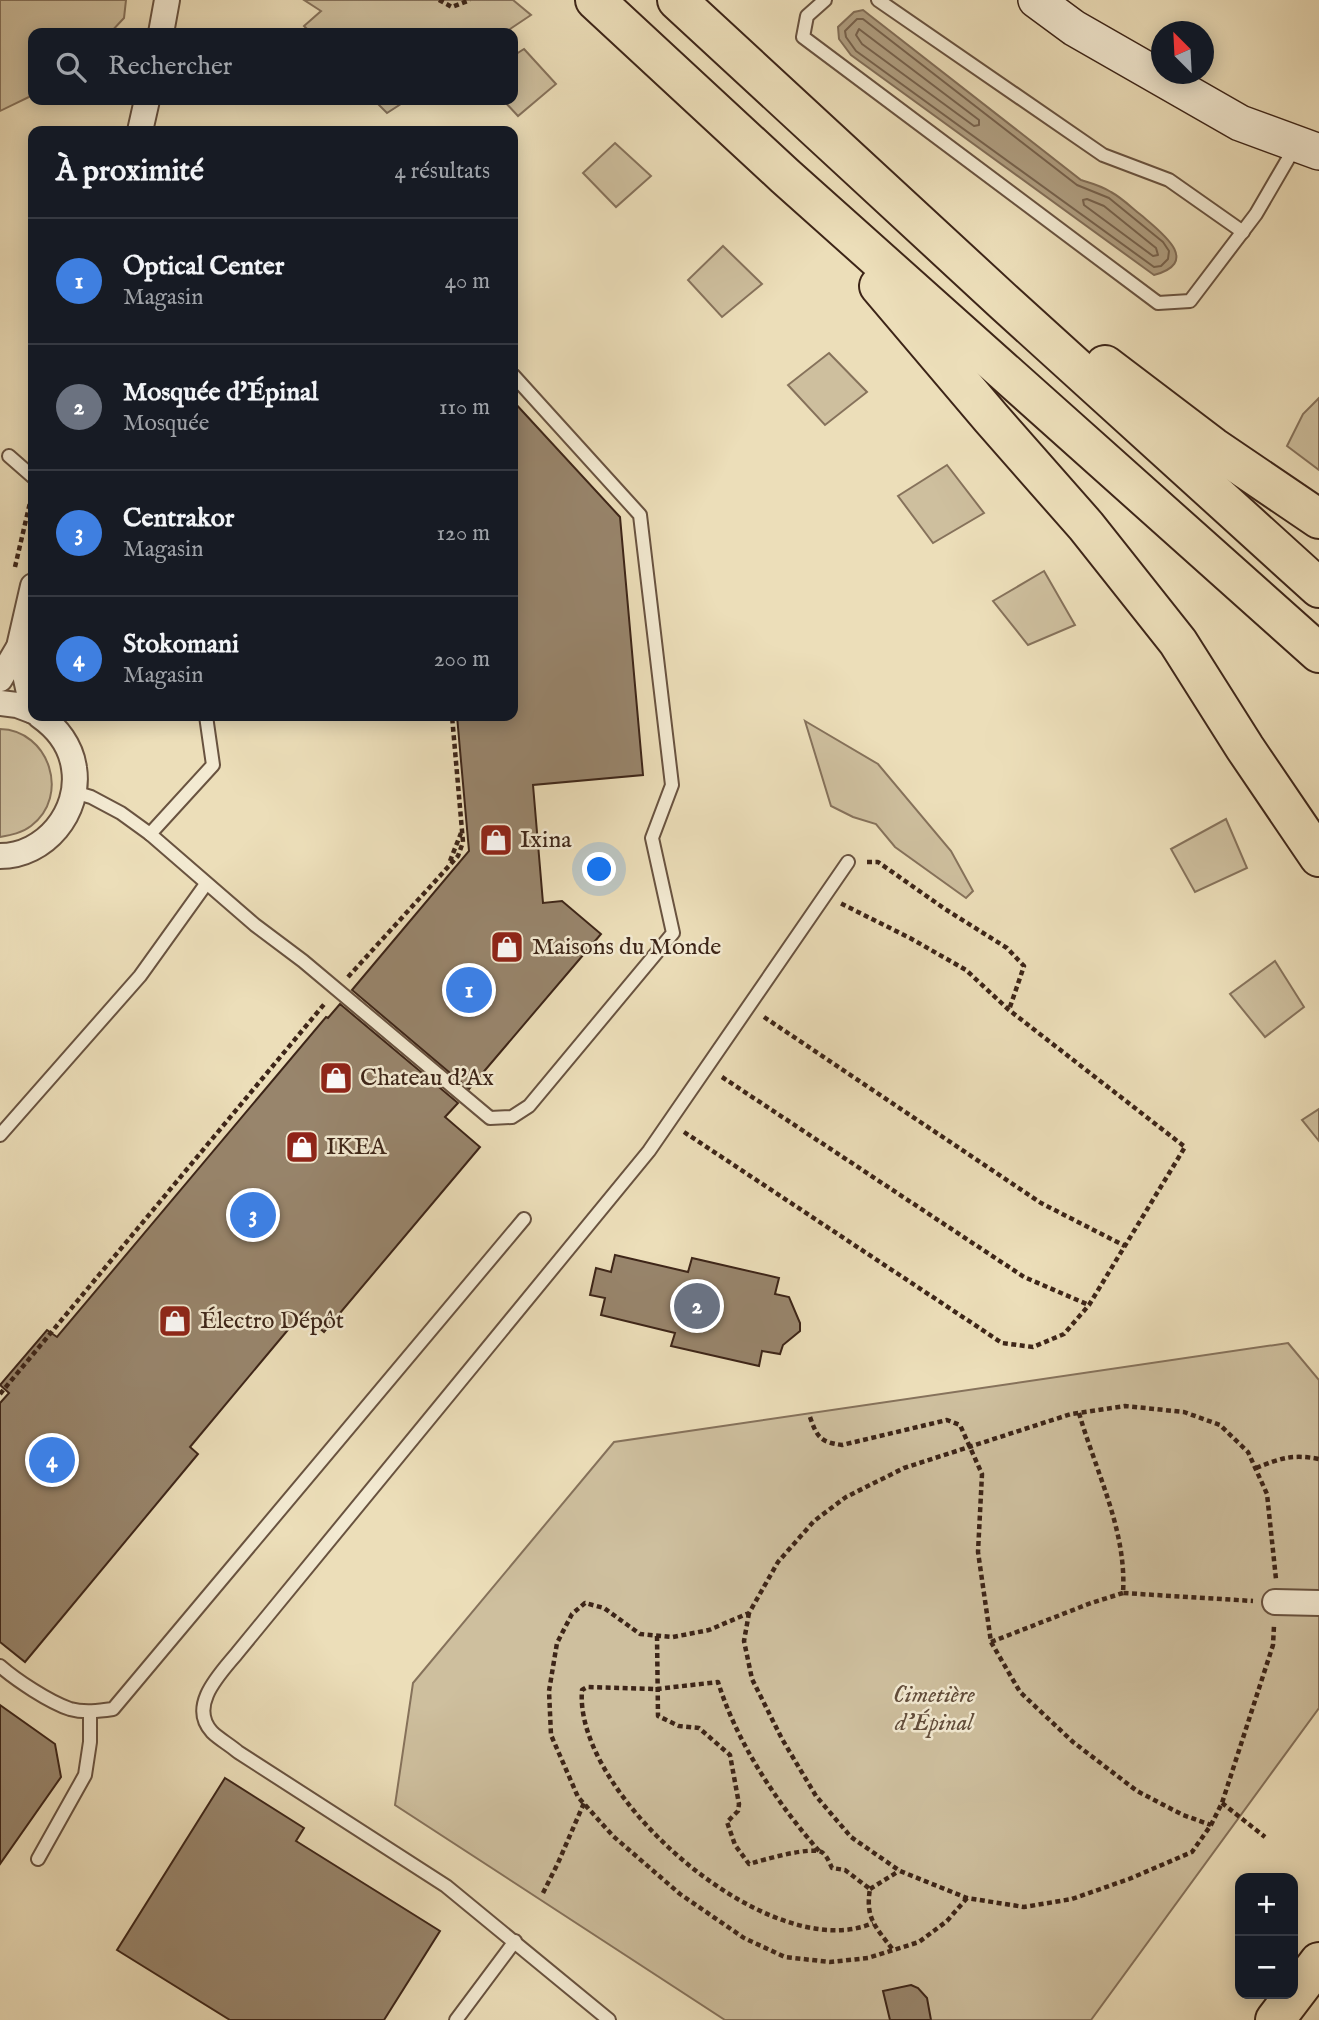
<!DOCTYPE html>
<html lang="fr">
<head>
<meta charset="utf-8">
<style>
  body { margin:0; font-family:"IM FELL English",serif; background:#20242c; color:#f1f3f6 }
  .controls { position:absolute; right:21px; bottom:21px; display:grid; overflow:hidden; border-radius:14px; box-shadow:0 4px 18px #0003 }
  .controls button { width:63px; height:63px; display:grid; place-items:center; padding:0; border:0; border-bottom:2px solid #363941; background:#171b24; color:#f1f3f6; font:35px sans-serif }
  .compass { position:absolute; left:1151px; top:21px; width:63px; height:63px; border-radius:50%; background:#171b24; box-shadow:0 4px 18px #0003; rotate:336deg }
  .you { position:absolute; left:600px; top:870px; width:24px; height:24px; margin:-18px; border:5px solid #fff; border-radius:50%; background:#1a73e8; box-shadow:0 0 0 10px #1a73e833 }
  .badge { display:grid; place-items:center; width:46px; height:46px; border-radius:50%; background:#b45309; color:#fff; font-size:23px; font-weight:700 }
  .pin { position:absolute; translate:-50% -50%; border:4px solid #fff; box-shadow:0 2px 7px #0006 }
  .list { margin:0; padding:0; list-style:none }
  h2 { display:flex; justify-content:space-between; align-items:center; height:91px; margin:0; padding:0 28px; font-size:30px }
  h2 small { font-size:23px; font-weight:400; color:#9ea1a6 }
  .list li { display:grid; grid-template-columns:46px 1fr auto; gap:21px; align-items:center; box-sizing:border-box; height:126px; padding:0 28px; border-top:2px solid #363941 }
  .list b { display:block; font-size:26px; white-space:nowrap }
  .list p { margin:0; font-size:23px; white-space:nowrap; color:#9ea1a6 }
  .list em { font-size:23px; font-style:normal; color:#9ea1a6 }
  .icon { flex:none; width:38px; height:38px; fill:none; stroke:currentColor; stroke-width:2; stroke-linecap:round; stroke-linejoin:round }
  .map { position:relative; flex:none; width:1319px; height:2020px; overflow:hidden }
  .search { position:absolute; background:#171b24; box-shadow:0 4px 18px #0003; left:28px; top:28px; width:490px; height:77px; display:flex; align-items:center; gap:18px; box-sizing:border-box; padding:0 24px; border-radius:14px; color:#9ea1a6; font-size:26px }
  .panel { position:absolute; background:#171b24; box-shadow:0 4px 18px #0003; left:28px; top:126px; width:490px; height:595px; border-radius:14px }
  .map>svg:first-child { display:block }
</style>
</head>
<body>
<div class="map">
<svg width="1319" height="2020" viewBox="0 0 1319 2020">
  <rect width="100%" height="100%" fill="#ecdeb9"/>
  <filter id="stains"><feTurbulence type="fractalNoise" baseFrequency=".00286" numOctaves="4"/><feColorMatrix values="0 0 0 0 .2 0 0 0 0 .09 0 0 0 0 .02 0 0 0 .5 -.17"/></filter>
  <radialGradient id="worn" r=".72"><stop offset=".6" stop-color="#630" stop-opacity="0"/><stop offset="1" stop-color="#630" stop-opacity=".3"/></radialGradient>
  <!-- green -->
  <g fill="#cebf9e" stroke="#86725b" stroke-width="2">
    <polygon points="0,0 126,0 124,18 110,33 33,33 33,95 0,111"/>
    <polygon points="304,0 513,0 531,15 504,33 311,33 304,26 321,11"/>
    <polygon points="524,49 556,84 518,116 503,100 513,100 513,56"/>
    <polygon points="374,100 407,100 387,113"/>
    <polygon points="615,143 651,176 616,207 583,173"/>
    <polygon points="723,246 762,284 722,317 688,280"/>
    <polygon points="829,353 867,392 825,425 788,385"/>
    <polygon points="1319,398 1319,470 1287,446 1303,414"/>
    <polygon points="947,465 984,513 933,543 898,496"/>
    <polygon points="1044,571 1075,625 1028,645 993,601"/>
    <polygon points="805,721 878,764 951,851 973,891 966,898 895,847 876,824 853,817 831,806"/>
    <path d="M0 729C49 730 71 796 31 826 22 833 11 835 0 837Z"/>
    <polygon points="1226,819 1247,868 1195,892 1171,849"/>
    <polygon points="1275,961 1304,1007 1265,1037 1230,994"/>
    <polygon points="1319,1109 1319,1141 1302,1120"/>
    <polygon points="1288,1343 1319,1380 1319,1708 1091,2020 725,2020 395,1805 413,1683 614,1442"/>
  </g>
  <!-- water -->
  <path fill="#b09f82" stroke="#826e58" stroke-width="2" d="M863 10 1081 180C1091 183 1102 186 1111 192 1122 198 1132 208 1141 215 1161 232 1202 262 1154 275L851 55 839 39 838 27 854 12Z"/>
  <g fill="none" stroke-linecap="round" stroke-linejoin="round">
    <!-- shore -->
    <g stroke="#76624d" stroke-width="2">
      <polygon points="857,19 863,19 1077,185 1109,198 1163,242 1169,251 1168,259 1161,266 1154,267 856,51 846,37 845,31"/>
      <polygon points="859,29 979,120 979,125 974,126 862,44 856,35"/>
      <polygon points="1087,199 1104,206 1156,248 1158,255 1153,256 1084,205 1083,200"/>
    </g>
  </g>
  <!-- building -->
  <g fill="#98856c" stroke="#3d2518" stroke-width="2">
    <polygon points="513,401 620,517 643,775 533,785 543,903 562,901 601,934 469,1089 352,990 469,851 457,716 513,716"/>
    <polygon points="340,1004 458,1103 445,1117 480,1147 324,1332 302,1313 190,1447 198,1454 25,1662 0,1642 0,1403 9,1393 0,1385 47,1330 57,1337 326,1017 328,1018"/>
    <polygon points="615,1255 688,1272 692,1258 779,1278 775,1294 789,1297 800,1323 800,1331 783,1345 780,1354 762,1351 759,1366 671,1346 675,1333 601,1315 605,1298 590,1295 596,1268 611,1272"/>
    <polygon points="0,1705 55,1744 61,1777 0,1864"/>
    <polygon points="225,1778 304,1828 296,1841 440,1931 384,2020 230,2020 117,1950"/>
    <polygon points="911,1985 918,1988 927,1998 931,2020 890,2020 883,1991"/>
  </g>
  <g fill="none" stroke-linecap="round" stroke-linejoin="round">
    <defs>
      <g id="lane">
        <polyline points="825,0 807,16 803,37 1158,303 1190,301 1256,214 1295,147"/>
        <polyline points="878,0 1103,155 1169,180 1243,232"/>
        <polyline points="9,456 33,477"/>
        <polyline points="74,792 91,797 121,813 150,834 255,925 303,961 490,1118 512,1117 529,1106 673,933 652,838 672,785 640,515 513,375"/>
        <polyline points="150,834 213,765 206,716"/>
        <polyline points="0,1135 140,976 206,884"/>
        <path d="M0 1666C16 1680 49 1702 70 1709 84 1713 99 1711 113 1709L524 1219"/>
        <polyline points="38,1859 85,1775 90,1742 90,1712"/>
        <polyline points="456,2020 515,1941"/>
        <path d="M609 2020 446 1886 238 1752C230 1745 219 1739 212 1732 187 1705 222 1672 238 1652L649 1151 848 862"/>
      </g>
      <g id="street">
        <polyline points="161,33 167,0"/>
        <polyline points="140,131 147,100"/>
        <polyline points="19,647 33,711"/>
        <polyline points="0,679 19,647 33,586"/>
        <polyline points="0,703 17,705 33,711"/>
        <path d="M0 856C45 856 81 812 74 768 71 746 57 728 40 716"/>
        <polyline points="1275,1602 1319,1603"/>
      </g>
      <polyline id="secondary" points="1036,0 1074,28 1240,123 1319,152"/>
      <polyline id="primary" points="1275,2020 1319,1962"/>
      <g id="highway">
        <polyline points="595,0 785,176 1319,653"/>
        <polyline points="677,0 1005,303 1319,588"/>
        <polyline points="879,286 991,418 1086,526 1178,642 1245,748 1319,857"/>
        <polyline points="1105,365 1213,447 1319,519"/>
      </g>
    </defs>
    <!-- lane casing -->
    <use href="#lane" stroke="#695340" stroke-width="16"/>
    <!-- street casing -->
    <use href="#street" stroke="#695340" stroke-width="28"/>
    <!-- secondary casing -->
    <use href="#secondary" stroke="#3d2518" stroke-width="38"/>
    <!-- primary casing -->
    <use href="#primary" stroke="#3d2518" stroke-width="42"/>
    <!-- highway casing -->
    <use href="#highway" stroke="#3d2518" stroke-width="42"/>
    <!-- path -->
    <g stroke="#3d2518" stroke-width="4.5" stroke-dasharray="5 3.5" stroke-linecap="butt">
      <polyline points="439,0 452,7 470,0"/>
      <polyline points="15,567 32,494"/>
      <polyline points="450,861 461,833"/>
      <polyline points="867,862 878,862 945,909 1007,948 1024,966 1009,1010"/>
      <polyline points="348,977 458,856 463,842 452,716"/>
      <polyline points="764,1017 1041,1203 1125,1246"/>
      <polyline points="722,1077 1024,1277 1089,1305"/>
      <polyline points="684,1132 1002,1343 1033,1347 1064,1334 1089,1305 1185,1147 1009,1010 966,970 910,938 840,903"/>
      <polyline points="0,1394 326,1002"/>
      <path d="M1079 1413C1096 1472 1127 1531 1123 1593L1253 1601"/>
      <path d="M810 1417C817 1437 820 1442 842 1445L947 1420 960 1425 982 1474 978 1552 991 1642 1020 1692 1073 1742 1137 1791 1183 1815 1211 1825"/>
      <path d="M1256 1468C1281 1458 1292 1454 1319 1459"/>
      <polyline points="749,1613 744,1641 752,1679 782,1739 816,1796 851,1837 900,1871 967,1898 1024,1907 1072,1899 1129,1879 1192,1852 1211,1825 1222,1803 1273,1645 1274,1626"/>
      <path d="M657 1636 658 1716 679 1726 699 1728 730 1755 739 1804 738 1811 727 1822 735 1845 749 1864C763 1860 813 1845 823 1853 827 1856 830 1864 832 1868L845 1870 870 1889C865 1919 876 1927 893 1950"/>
      <polyline points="991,1642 1091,1603 1123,1593"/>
      <polyline points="1222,1803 1265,1837"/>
      <path d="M819 1851C777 1803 737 1743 718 1682L657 1689 587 1687 582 1690C573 1794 770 1968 873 1923"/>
      <polyline points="870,1889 899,1871"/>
      <polyline points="543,1893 558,1863 584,1803"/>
      <polyline points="967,1898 947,1921 919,1942 868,1958 830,1962 785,1957 744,1938 680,1894 613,1836 578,1797 551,1735 549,1691 557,1643 572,1614 585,1603 604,1608 640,1634 673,1637 709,1630 749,1613 778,1562 814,1521 846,1497 904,1468 1071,1414 1125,1406 1184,1412 1220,1425 1248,1452 1267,1494 1276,1579"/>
    </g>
    <!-- lane -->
    <use href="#lane" stroke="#f3ead2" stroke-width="12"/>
    <!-- street -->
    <use href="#street" stroke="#f3ead2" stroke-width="24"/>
    <!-- secondary -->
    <use href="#secondary" stroke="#f3ead2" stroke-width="35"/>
    <!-- primary -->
    <use href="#primary" stroke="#ecdeb9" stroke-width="38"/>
    <!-- highway -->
    <use href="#highway" stroke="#ecdeb9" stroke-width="38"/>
  </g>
  <!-- icons -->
  <defs>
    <symbol id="shop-square" viewBox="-11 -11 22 22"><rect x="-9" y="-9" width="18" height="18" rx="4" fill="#8f2418" stroke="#f3ead2"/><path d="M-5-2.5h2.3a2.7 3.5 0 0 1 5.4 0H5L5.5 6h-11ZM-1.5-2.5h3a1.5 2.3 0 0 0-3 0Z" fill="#fff"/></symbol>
  </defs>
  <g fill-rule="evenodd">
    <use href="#shop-square" x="477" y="821" width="38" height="38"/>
    <use href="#shop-square" x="488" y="928" width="38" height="38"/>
    <use href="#shop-square" x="317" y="1059" width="38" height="38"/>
    <use href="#shop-square" x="283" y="1128" width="38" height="38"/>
    <use href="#shop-square" x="156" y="1302" width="38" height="38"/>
  </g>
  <g text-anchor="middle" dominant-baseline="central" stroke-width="5" stroke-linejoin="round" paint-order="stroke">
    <!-- poi labels -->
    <g font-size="24" fill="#3d2518" stroke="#f3ead2" text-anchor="start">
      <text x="520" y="840">Ixina</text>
      <text x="532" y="947">Maisons du Monde</text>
      <text x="360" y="1078">Chateau d'Ax</text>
      <text x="326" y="1147">IKEA</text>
      <text x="200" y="1321">Électro Dépôt</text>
    </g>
    <!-- park labels -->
    <g font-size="24" font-style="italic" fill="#614c3a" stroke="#f3ead2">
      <text x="934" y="1695">Cimetière<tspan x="934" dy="28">d'Épinal</tspan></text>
    </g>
  </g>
  <rect width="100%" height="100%" filter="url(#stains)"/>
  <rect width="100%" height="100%" fill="url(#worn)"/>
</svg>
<div class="controls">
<button>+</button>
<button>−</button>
</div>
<svg class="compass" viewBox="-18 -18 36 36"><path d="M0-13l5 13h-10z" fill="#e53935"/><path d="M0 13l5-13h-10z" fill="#9ea1a6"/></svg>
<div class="you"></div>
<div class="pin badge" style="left:469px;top:990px;background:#3f7fe0">1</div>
<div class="pin badge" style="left:697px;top:1306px;background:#6b7280">2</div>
<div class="pin badge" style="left:253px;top:1215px;background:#3f7fe0">3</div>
<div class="pin badge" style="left:52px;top:1460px;background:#3f7fe0">4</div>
<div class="search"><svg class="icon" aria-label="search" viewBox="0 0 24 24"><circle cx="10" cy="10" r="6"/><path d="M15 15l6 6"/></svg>Rechercher</div>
<section class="panel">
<h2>À proximité<small>4 résultats</small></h2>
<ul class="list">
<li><span class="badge" style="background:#3f7fe0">1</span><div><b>Optical Center</b><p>Magasin</p></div><em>40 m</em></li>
<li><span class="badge" style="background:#6b7280">2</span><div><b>Mosquée d'Épinal</b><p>Mosquée</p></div><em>110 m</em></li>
<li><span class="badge" style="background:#3f7fe0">3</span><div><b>Centrakor</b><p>Magasin</p></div><em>120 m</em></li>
<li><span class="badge" style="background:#3f7fe0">4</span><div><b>Stokomani</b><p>Magasin</p></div><em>200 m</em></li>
</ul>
</section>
</div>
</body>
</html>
